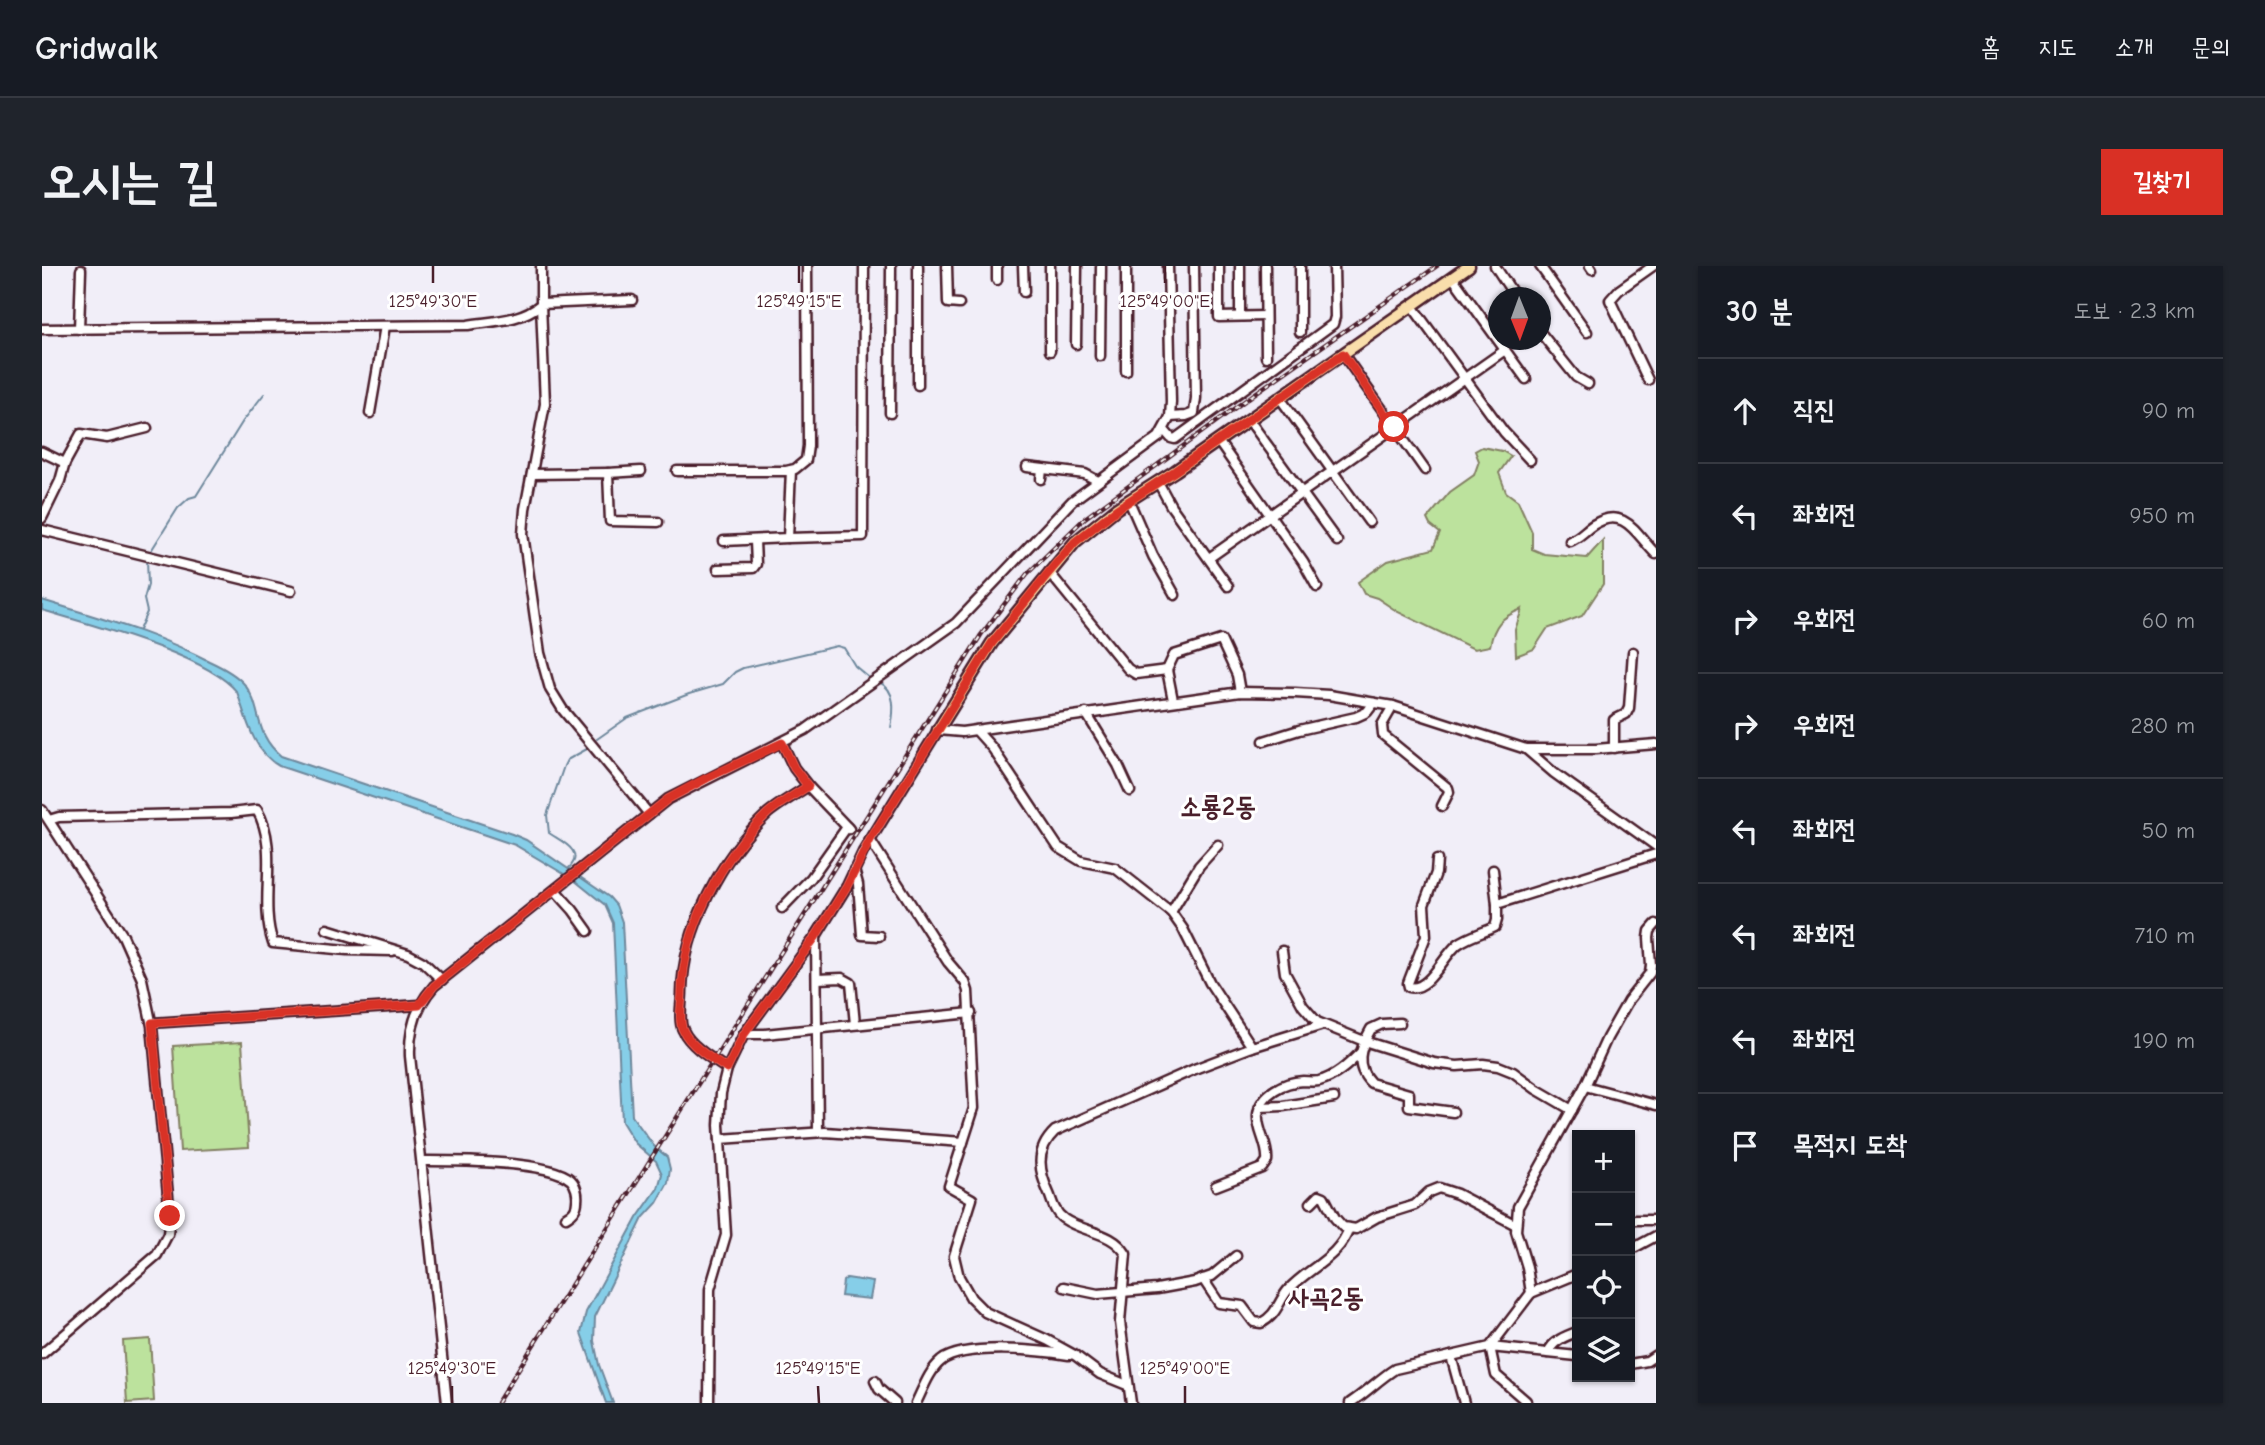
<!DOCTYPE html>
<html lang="ko">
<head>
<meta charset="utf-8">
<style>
  body { margin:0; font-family:"Comic Neue","Poor Story",sans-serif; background:#20242c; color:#f1f3f6 }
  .controls { position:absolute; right:21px; bottom:21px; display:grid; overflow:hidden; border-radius:0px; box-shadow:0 2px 5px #0004 }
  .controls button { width:63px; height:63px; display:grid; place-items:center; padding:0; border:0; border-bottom:2px solid #363941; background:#171b24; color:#f1f3f6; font:35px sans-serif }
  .compass { position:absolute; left:1446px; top:21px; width:63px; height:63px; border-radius:50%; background:#171b24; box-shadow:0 2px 5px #0004; rotate:179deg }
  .stop { position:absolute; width:21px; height:21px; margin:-16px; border:5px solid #d93025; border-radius:50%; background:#fff }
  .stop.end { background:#d93025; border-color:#fff; box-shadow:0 2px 7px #0008 }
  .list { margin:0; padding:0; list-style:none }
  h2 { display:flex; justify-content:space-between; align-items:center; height:91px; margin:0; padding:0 28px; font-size:30px }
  h2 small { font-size:23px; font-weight:400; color:#9ea1a6 }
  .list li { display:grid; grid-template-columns:46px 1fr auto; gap:21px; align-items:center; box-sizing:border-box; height:105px; padding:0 28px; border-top:2px solid #363941 }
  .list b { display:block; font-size:26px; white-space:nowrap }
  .list em { font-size:23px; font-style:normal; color:#9ea1a6 }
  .icon { flex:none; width:38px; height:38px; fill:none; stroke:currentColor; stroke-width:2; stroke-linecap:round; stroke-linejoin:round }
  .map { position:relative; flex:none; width:1614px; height:1137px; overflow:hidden; border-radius:0px }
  header { display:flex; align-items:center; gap:42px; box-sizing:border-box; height:98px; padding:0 35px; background:#171b24; border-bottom:2px solid #363941 }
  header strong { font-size:33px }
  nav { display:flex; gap:38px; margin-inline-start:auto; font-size:24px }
  .intro { display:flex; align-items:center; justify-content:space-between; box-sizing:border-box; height:168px; padding:0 42px }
  h1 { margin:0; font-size:49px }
  .button { padding:18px 32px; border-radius:0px; background:#d93025; color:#fff; font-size:24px; font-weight:700 }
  main { display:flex; gap:42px; padding:0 42px }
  aside { flex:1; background:#171b24; border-radius:0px; box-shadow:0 2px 5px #0004 }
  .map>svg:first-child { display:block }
</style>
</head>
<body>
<header>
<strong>Gridwalk</strong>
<nav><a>홈</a><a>지도</a><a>소개</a><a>문의</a></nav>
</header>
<div class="intro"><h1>오시는 길</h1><a class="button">길찾기</a></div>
<main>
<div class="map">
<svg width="1614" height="1137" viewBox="0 0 1614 1137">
  <rect width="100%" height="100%" fill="#f1eef8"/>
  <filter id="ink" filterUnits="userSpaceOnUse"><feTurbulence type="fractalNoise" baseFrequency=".0143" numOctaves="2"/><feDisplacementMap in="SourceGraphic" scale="14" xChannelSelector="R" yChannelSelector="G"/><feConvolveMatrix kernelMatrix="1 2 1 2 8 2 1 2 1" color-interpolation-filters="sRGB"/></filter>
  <g filter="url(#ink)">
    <!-- green -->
    <g fill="#bce29d" stroke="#838064" stroke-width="2">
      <path d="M1440 181 1460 185 1469 190 1457 207 1464 226 1476 235 1490 266V283L1502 288 1545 292 1561 274V318L1540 350 1505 363 1492 383 1474 390 1473 364 1480 343C1459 351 1452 359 1448 380L1432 383 1356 346 1335 332 1322 328 1316 316 1346 295 1391 283 1398 267 1388 259 1385 253 1408 226 1432 209 1437 195 1433 185Z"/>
      <polygon points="200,776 207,881 138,885 131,780"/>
      <polygon points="108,1073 112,1135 85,1137 81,1075"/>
    </g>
    <!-- water -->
    <g fill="#86cee8" stroke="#6e889c" stroke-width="2">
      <path d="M0 334C57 352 114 367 167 395 180 401 194 408 203 419 221 442 211 467 239 490L470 568 484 574 567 631 574 639 580 656 590 850 612 880 625 891 628 903 626 917 615 937 601 952 553 1051 552 1075 557 1099 571 1137H564L539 1067 544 1046 595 952 616 922 620 908 614 895 593 877 580 856 571 657 563 639 532 614 473 579 237 500C211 486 204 451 195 426 166 389 46 358 0 344Z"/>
      <polygon points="805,1012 831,1016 828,1033 799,1030 801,1015"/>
    </g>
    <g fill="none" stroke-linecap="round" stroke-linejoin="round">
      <!-- stream -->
      <g stroke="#6e889c" stroke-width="2">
        <polyline points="107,288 136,242 147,232 154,230 201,155 222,128"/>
        <polyline points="97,364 105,346 102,333 106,319 105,293"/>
        <path d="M837 416C855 424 852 446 849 462"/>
        <polyline points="555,473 585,452 647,428 681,418 693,406 701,402 795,380 802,382 813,400 826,411"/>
        <path d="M527 602C544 585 518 575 507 567L505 549 522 500 525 494 545 483"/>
      </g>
      <defs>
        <g id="minor">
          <polyline points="905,0 906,37 917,38"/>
          <polyline points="955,0 955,14"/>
          <polyline points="981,0 982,26"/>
          <polyline points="1177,0 1177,51 1223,50"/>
          <polyline points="1198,0 1198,50"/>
          <polyline points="1223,0 1224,91"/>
          <polyline points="1258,0 1258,66"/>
          <polyline points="1453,0 1474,32"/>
          <polyline points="1498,0 1545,66"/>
          <polyline points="1548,0 1550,3"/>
          <polyline points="1411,12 1484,113"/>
          <polyline points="590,34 499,38 503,138 483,243 481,268 498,387 508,423 521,444 607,548"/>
          <polyline points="1370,40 1462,166 1488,194"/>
          <path d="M0 63 426 59C452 55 479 55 499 38V0"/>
          <polyline points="37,63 39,4"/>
          <polyline points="1498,66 1534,111 1546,118"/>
          <polyline points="1034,78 1035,0"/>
          <polyline points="1008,85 1008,0"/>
          <polyline points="1301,88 1383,204"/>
          <polyline points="1058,90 1059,0"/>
          <polyline points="1084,105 1084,0"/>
          <polyline points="1606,114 1568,34 1577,24 1611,0"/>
          <polyline points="876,119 876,0"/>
          <polyline points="1238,132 1327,256"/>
          <polyline points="328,147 343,60"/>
          <polyline points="848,147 849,0"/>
          <polyline points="1128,151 1144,150 1152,147 1154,132 1152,0"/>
          <polyline points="1207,154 1295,275"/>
          <polyline points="1122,164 1129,172 1133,173 1291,58 1293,51 1292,0"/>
          <polyline points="1176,175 1261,296 1275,321"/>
          <polyline points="0,186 23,197"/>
          <polyline points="985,201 1043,208 1056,215"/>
          <polyline points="635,205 744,205 753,203 764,194 766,180 765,0"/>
          <polyline points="566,207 599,205"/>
          <polyline points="490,208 566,207 568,255 616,256"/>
          <polyline points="999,213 1000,203"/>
          <polyline points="1116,216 1129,240 1186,320"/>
          <polyline points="1087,235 1111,290 1133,329"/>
          <polyline points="0,252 18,215 23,197 39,168 65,172 105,162"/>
          <polyline points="0,264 249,325"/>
          <polyline points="746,272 821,270 822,0"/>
          <polyline points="682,275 746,272 749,204"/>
          <path d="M1528 275C1537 272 1542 265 1551 259 1583 238 1595 270 1614 288"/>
          <polyline points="1167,292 1463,84"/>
          <polyline points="676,303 711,302 714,298 713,275"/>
          <polyline points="1007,306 1086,403 1094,408 1125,404 1131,434"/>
          <polyline points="1125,404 1132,389 1179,374 1195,409 1198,426"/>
          <polyline points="1351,440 1340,459 1341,469 1406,522 1407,526 1400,540"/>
          <polyline points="1044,447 1076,499 1088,525"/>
          <polyline points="934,464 951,483 1016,581 1039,595 1073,602 1129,646 1141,663 1168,717 1210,781"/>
          <polyline points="1222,475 1257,464 1314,451 1325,446 1332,437"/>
          <polyline points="740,477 752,502 766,520 807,563"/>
          <polyline points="1572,482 1572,454 1584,448 1587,442 1591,386"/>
          <polyline points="1484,483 1512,507 1614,580"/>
          <polyline points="0,544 81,670 100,713 110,760 128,950 126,968 115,989 0,1088"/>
          <path d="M7 554 17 551 189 547 215 544C238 584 216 634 231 677L305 684 350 685"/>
          <polyline points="828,574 906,696 923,716 926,725 932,842 907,920 930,933 912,990 917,1011 929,1032 943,1046 1005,1074 1034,1090 1058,1108 1085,1119"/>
          <path d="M1395 594 1394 607 1382 639 1384 670 1366 717 1367 721C1387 726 1401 690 1416 678 1427 670 1441 667 1453 661L1455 654V638L1614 588"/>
          <polyline points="812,604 816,618 820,669 837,670"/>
          <polyline points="1451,604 1455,638"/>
          <polyline points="513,624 531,644 546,665"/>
          <polyline points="740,642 769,612 805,561"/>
          <polyline points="1129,646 1157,600 1176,579"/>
          <polyline points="285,663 366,688 381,696 400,714"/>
          <polyline points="774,670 776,866"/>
          <polyline points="1240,685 1243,707 1261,740 1275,756 1322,775 1392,797 1415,800 1441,798 1456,800 1471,806 1494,823 1530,844"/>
          <polyline points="775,713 800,712 809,717 813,758"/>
          <polyline points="110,757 377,739"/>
          <path d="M1358 757 1340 758 1329 763C1318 782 1312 800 1329 817L1367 828V840L1411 846"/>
          <polyline points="702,768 723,768 929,747"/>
          <path d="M685 803C670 793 648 780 641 764 636 754 640 737 640 726 641 663 680 590 726 547 738 537 753 529 766 520"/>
          <polyline points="1543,820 1614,839"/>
          <polyline points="1218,841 1241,840 1292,832"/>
          <polyline points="678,873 783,866 921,876"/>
          <path d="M380 895C412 895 506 894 529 914 534 919 536 928 535 935 535 943 531 947 524 951"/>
          <path d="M1174 920 1220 902 1225 895C1227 879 1214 863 1216 848 1219 827 1242 816 1261 815 1266 815 1272 816 1277 815 1293 811 1306 799 1317 788"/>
          <polyline points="1269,937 1277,929 1282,931 1293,952 1301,961 1314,963 1335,951 1373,939 1387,926 1397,922 1415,928 1474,959"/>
          <polyline points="1588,954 1614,954"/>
          <polyline points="1588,984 1614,970"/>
          <path d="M1161 1013 1177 1037 1200 1040 1212 1056 1219 1057C1235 1049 1236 1036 1246 1024 1266 1002 1298 991 1307 962"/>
          <polyline points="1022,1021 1056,1028 1115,1023 1153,1016 1170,1010 1194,990"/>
          <polyline points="1489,1027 1485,1001 1474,965 1476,941 1543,820 1565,772 1586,735 1608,707 1609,699 1607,672 1608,665 1614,658"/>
          <path d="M1506 1087C1510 1075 1524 1070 1535 1066"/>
          <polyline points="1409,1090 1422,1137"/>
          <polyline points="1588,1098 1605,1095 1614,1089"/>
          <polyline points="833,1115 837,1123 853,1137"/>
          <polyline points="1484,1135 1454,1109 1448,1081 1535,1090"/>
          <path d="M405 1137 368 790C367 763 374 740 392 720L626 533 763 464 914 357 1030 235 1117 171 1128 151 1129 136 1126 0"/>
          <polyline points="667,1137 668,1023 684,969 677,859 679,827 685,803 702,768 774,670 805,620 821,586 896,464 920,466 1198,426 1253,427 1287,429 1351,440 1484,483 1554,483 1614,478"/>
          <path d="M874 1137C881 1123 887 1105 899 1095 922 1077 997 1084 1027 1089"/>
          <path d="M1089 1137 1078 1056 1084 988C1070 965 1042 967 1022 953 1014 948 1011 939 1008 930 997 906 992 885 1013 865L1155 802 1210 781 1281 759"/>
          <path d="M1308 1137C1325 1126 1337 1113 1353 1103L1448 1081 1489 1027 1535 1008"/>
        </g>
        <polyline id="major" points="896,464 950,377 1033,276 1075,242 1133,205 1427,0"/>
      </defs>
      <!-- minor casing -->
      <use href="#minor" stroke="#4a1f2b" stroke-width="13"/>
      <!-- major casing -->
      <use href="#major" stroke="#4a1f2b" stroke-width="15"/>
      <!-- minor -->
      <use href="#minor" stroke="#fff" stroke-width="8"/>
      <!-- major -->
      <use href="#major" stroke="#f9deab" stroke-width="10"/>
      <defs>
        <polyline id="rail" points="455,1137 939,369 985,308 1043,252 1212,128 1395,0"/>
      </defs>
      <!-- rail casing -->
      <use href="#rail" stroke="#4a1f2b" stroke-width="4.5"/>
      <!-- rail -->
      <use href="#rail" stroke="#fff" stroke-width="2" stroke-dasharray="5" stroke-linecap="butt"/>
    </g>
  </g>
  <g fill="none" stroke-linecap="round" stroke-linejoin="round" filter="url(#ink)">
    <!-- route -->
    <path stroke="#d93025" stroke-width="9" d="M128 950 110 757 377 739 392 720 626 533 665 512 740 477 752 502 766 520C753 529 738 537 726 547 680 590 641 663 640 726 640 737 636 754 641 764 648 780 670 793 685 803L702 768 774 670 805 620 828 574 950 377 1007 306 1033 276 1075 243 1133 205 1301 88 1352 161"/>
  </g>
  <!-- ticks -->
  <path fill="none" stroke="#4a1f2b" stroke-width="2.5" d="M391 0V17M757 0V17M1123 0V17M410 1120V1137M776 1120 777 1137M1143 1120V1137"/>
  <g text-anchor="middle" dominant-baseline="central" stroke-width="6" stroke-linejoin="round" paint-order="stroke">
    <!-- quarter labels -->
    <g font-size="26" font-weight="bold" fill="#4a1f2b" stroke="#fff">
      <text x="1176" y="541">소룡2동</text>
      <text x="1284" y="1032">사곡2동</text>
    </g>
  </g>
  <g font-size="18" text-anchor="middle" fill="#4a1f2b" stroke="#fff" stroke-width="6" stroke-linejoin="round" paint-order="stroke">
    <text x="391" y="41">125°49'30"E</text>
    <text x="757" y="41">125°49'15"E</text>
    <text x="1123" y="41">125°49'00"E</text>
    <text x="410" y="1108">125°49'30"E</text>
    <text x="776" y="1108">125°49'15"E</text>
    <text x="1143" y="1108">125°49'00"E</text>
  </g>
</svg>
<div class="controls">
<button>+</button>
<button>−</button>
<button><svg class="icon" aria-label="locate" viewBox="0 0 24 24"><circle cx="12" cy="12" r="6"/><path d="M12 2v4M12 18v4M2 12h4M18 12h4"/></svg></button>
<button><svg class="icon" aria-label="layers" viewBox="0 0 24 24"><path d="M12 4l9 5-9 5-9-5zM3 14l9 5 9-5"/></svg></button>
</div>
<svg class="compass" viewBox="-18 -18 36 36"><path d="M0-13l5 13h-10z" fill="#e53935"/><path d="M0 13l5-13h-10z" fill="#9ea1a6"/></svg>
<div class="stop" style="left:1352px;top:161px"></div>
<div class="stop end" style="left:128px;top:950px"></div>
</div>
<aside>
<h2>30 분<small>도보 · 2.3 km</small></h2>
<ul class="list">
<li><svg class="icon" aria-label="ahead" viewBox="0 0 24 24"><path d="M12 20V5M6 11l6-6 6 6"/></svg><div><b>직진</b></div><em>90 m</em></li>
<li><svg class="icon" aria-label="left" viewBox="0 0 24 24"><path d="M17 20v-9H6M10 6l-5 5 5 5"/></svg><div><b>좌회전</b></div><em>950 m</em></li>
<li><svg class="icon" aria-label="right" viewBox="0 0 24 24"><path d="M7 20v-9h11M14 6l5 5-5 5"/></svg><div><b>우회전</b></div><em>60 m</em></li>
<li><svg class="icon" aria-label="right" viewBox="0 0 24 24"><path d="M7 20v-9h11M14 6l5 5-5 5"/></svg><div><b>우회전</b></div><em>280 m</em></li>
<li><svg class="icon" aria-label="left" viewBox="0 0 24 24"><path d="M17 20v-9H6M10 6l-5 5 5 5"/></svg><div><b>좌회전</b></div><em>50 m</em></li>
<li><svg class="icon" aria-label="left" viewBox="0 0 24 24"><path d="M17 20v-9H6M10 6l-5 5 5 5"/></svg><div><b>좌회전</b></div><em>710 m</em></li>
<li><svg class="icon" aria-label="left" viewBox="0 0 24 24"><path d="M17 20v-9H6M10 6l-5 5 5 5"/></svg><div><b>좌회전</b></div><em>190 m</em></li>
<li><svg class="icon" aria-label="arrive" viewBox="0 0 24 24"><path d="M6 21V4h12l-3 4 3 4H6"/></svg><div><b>목적지 도착</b></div></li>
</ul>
</aside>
</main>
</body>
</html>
